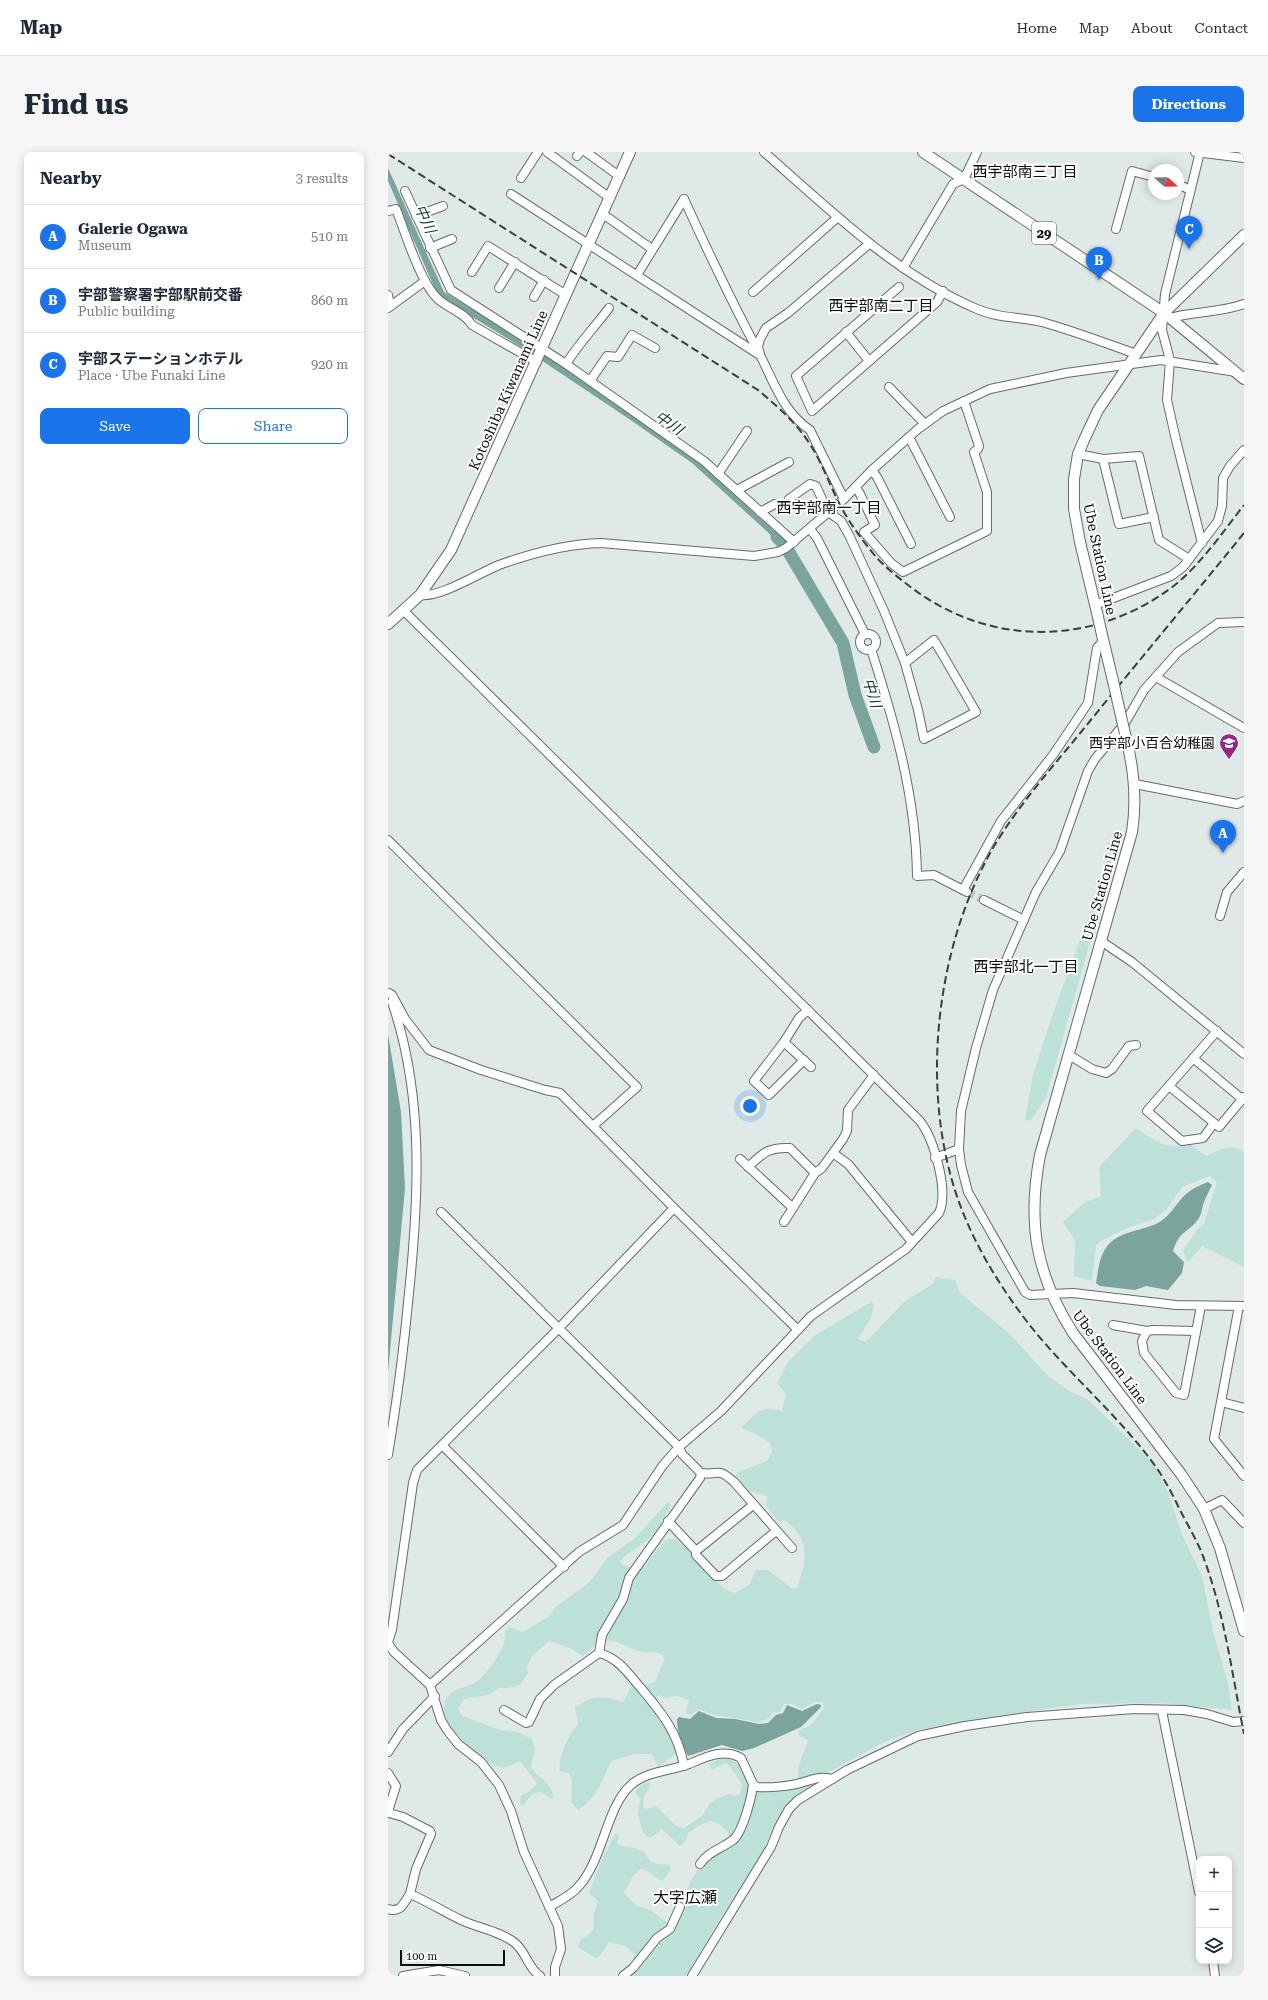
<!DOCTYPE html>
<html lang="en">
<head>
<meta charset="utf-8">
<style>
  body { margin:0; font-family:"Roboto Serif","Noto Sans JP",serif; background:#f6f6f7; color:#1f2937 }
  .controls { position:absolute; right:12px; bottom:12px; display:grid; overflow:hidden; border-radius:8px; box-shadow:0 2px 10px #0003 }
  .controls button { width:36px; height:36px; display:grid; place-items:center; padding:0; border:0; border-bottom:1px solid #e0e1e3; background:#fff; color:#1f2937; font:20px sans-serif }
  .compass { position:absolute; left:760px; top:12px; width:36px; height:36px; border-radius:50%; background:#fff; box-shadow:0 2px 10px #0003; rotate:110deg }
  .scale { position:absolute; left:12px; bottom:10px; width:105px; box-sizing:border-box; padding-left:4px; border:2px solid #0a0e0d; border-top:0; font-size:11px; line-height:14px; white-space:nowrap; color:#0a0e0d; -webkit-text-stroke:3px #fff; paint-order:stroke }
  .you { position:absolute; left:362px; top:954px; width:14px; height:14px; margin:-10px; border:3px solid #fff; border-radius:50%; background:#1a73e8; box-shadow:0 0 0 6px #1a73e833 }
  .badge { display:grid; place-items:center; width:26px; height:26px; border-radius:50%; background:#1a73e8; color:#fff; font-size:13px; font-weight:700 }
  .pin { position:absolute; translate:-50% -33px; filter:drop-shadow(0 1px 2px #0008) }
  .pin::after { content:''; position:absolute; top:21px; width:14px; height:12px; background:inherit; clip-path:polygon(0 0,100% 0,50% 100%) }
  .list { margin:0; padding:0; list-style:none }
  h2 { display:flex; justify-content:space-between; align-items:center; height:52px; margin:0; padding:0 16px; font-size:17px }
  h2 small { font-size:13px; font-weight:400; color:#747a83 }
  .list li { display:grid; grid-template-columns:26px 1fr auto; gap:12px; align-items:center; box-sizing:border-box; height:64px; padding:0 16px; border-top:1px solid #e0e1e3 }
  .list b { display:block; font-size:15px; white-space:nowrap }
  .list p { margin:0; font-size:13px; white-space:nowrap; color:#747a83 }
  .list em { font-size:13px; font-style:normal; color:#747a83 }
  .actions { display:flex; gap:8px; padding:12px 16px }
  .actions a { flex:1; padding:9px 0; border:1px solid #1a73e8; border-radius:8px; text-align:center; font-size:14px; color:#1a73e8 }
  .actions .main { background:#1a73e8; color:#fff }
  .icon { flex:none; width:22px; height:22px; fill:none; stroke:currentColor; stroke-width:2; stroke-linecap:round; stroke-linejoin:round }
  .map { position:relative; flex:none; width:856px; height:1824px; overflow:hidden; border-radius:8px }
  header { display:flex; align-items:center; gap:24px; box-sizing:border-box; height:56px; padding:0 20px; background:#fff; border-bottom:1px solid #e0e1e3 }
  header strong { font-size:19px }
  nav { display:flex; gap:22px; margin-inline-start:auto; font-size:14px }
  .intro { display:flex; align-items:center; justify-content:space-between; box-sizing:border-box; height:96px; padding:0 24px }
  h1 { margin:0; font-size:28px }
  .button { padding:10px 18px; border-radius:8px; background:#1a73e8; color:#fff; font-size:14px; font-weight:700 }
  main { display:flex; gap:24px; padding:0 24px }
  aside { flex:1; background:#fff; border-radius:8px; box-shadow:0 2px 10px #0003 }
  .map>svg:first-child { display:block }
</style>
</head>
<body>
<header>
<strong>Map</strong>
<nav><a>Home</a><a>Map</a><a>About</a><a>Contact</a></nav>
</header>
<div class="intro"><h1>Find us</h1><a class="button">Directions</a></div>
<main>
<aside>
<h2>Nearby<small>3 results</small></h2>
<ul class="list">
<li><span class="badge">A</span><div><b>Galerie Ogawa</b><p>Museum</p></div><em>510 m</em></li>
<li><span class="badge">B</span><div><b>宇部警察署宇部駅前交番</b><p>Public building</p></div><em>860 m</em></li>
<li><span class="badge">C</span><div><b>宇部ステーションホテル</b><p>Place · Ube Funaki Line</p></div><em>920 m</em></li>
</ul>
<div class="actions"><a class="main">Save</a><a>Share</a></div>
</aside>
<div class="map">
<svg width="856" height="1824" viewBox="0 0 856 1824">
  <rect width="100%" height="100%" fill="#dfe9e7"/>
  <!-- green -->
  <g fill="#bde0d9">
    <polygon points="729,684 719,729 658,946 642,969 637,967 645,923 663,867 710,739 717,716 720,692"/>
    <path d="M748 976C770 991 775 996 803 993L818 1004C830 998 843 991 856 1000V1115L814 1094 800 1110 795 1099 808 1079 816 1072 829 1030 822 1024 794 1035 778 1058 766 1067 739 1076 713 1089 708 1093 704 1129 686 1124 687 1088 675 1070 696 1051 713 1044 711 1015Z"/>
    <path d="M548 1125 567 1128 572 1141 622 1182 660 1224 683 1240 699 1247 765 1311 781 1343 795 1385 814 1424 825 1479 840 1532 844 1558 775 1551 691 1552 612 1564 550 1576 532 1577 496 1590 441 1620 422 1625 423 1634 395 1660 383 1680 373 1705 333 1765 298 1824H240L244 1821 246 1802 238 1794 221 1790 211 1805 207 1806 190 1795 193 1787 200 1784 206 1776V1762L210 1749 201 1741 214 1707 228 1681 231 1683 229 1693 247 1696 256 1700 262 1709 268 1712 282 1713V1719L274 1729 254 1716 245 1724 236 1741 249 1754 262 1758 281 1772C285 1768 290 1765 292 1761 297 1753 297 1740 302 1731 309 1716 324 1704 339 1696L341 1682 332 1672 323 1669 310 1674 300 1681 298 1688 292 1694 274 1677 262 1686 255 1681 250 1662 252 1646 247 1640 252 1634 260 1630 263 1632 256 1645 255 1655 258 1657 268 1654 288 1674 296 1676 315 1663 321 1652 330 1646 341 1642 347 1644 352 1642 354 1632 348 1622 338 1611 324 1618 321 1612C343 1599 351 1611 363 1628 365 1631 368 1636 371 1638 382 1643 400 1637 411 1635L410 1616 420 1588 411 1584 410 1579 424 1572 436 1556 435 1550H427L413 1557 406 1552H396L392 1560 385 1561 380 1567 370 1570 326 1563 311 1557 302 1563 298 1560 301 1548 288 1544 278 1546 271 1543 264 1555 276 1567 289 1601 270 1615 264 1602H246L223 1609C215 1628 208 1647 190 1658L183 1650 184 1629 181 1621 171 1619C173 1599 178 1587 190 1572L187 1556C204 1542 215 1544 235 1550L245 1531 257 1533 267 1530 277 1506 272 1501C264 1500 255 1501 247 1498 235 1494 222 1483 209 1492 204 1495 201 1500 195 1504L182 1496 161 1489 144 1504 139 1514 140 1521 132 1533 121 1536H111L100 1543 76 1547 70 1556 74 1564 112 1578 130 1580 144 1587 147 1596 143 1615C153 1630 161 1626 166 1646L163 1647C151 1635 144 1640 136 1653L132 1652 133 1643 141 1640 149 1631 132 1609C118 1617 110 1618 97 1608 80 1594 40 1564 63 1541 69 1535 80 1535 88 1530 96 1526 114 1500 116 1491 117 1488 117 1483 117 1479L122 1475 135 1480 160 1465 169 1454 198 1433 205 1426 219 1406 246 1387 280 1350 283 1353C276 1367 270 1378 258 1389 249 1397 239 1400 232 1410 239 1418 247 1413 256 1416L272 1394 280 1387H288L322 1419 329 1430 338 1438 347 1441 361 1433 368 1418H380L403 1436H409C419 1407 423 1389 397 1368L390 1370 378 1353 379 1344 359 1338 347 1325 350 1320 379 1309 384 1300 382 1291 366 1281 353 1276C369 1261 371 1253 394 1259L398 1242 389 1231 401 1209 426 1184 483 1150 486 1152 483 1166 470 1187 478 1190 517 1149 545 1132Z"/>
  </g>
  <!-- water -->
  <g fill="#7aa49c">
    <polygon points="0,16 56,140 163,206 312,311 399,391 396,395 304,311 244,269 135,196 50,144 0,29"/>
    <polygon points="0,882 13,960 17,1036 0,1221"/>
    <path d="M820 1030 824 1033C821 1039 818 1045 816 1050 814 1055 814 1061 811 1066 801 1081 792 1077 785 1099L796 1110 794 1121 780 1138 758 1134 747 1138 712 1134 708 1131C710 1120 711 1105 718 1096 729 1079 754 1079 770 1071 780 1066 787 1054 794 1046 801 1038 810 1034 820 1030Z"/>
    <path d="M429 1552 433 1553V1555L413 1575 366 1596 354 1599 334 1593 300 1604C294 1592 289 1581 289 1567L291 1565 302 1567 311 1559 328 1566 347 1567 371 1572 380 1571 388 1563 395 1561 399 1553 414 1559Z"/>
  </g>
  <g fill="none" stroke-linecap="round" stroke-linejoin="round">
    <!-- stream -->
    <polyline stroke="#7aa49c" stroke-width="2" points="849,0 856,1"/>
    <!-- river -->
    <polyline stroke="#7aa49c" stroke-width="13" points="389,385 396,392 455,491 467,543 486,595"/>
    <!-- minor-tunnel -->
    <polyline stroke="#bfc8c6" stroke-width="8" stroke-dasharray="8 4" stroke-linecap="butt" points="579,740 596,748"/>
    <defs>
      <g id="minor">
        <polyline points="159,0 222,46"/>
        <polyline points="198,0 231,24"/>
        <path d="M376 0C442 58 507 122 589 157 609 166 633 165 654 170 686 179 717 191 748 202"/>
        <polyline points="807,0 856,6"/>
        <polyline points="812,0 777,142 774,178 782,208 779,248 788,288 814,391"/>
        <polyline points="189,4 192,0"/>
        <polyline points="133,26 150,0"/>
        <polyline points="790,32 802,38"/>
        <polyline points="17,39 63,138 178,212 316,309 406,390"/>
        <polyline points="123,42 370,202"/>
        <path d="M296 47C320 100 345 152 372 203 386 230 395 260 422 278L456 347"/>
        <path d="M0 59 8 57C17 80 33 132 50 147 61 157 76 160 84 173L149 210"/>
        <polyline points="215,62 264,97"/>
        <polyline points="28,64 55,54"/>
        <polyline points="728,77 744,19 766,25"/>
        <polyline points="42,96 64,87"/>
        <polyline points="515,116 565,32 576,27 589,0"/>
        <polyline points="84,120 100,94 178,143"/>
        <polyline points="249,123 296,47"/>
        <polyline points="511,135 408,224 424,259 549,150 555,139"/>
        <polyline points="111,136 127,110"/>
        <polyline points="365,140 450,65"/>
        <polyline points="0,143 2,154"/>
        <polyline points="146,145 156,128"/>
        <polyline points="0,156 37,129"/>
        <path d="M782 166C807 159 831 161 856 152"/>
        <polyline points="458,180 481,209"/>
        <polyline points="372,202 370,195 372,187 378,176 400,161 481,92"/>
        <path d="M178 212C191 191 207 175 221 156"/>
        <polyline points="202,229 219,204 230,205 244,183 267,196"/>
        <polyline points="501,235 537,272"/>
        <polyline points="521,285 562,365"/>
        <polyline points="690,302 715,307 751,304 771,388 801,407"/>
        <polyline points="715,307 731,372 766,365"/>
        <polyline points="484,318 489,325 523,392"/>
        <polyline points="330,322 359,279"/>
        <polyline points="467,336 471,340 487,373 476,380 503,411 515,420 599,379 599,340 586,300 590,297 591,294 576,249"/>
        <polyline points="349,338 401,310"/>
        <polyline points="401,347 422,332 428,334 440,360 453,369 461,383 496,459 517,511"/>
        <polyline points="372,360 387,352"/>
        <polyline points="422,377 429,386 477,482"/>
        <path d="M32 443C52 446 91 421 111 413 144 401 178 392 213 391L366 404 390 400 398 396 456 347 484 318 530 277 555 259 602 237 678 221 773 208 848 220"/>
        <polyline points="707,453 783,424 795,415 830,369 834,354 835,326 842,314 856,298"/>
        <path d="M16 459 531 968C546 986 561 1039 551 1061L518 1097 423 1164 333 1259 291 1295 275 1313 235 1373 191 1400 42 1533"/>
        <polyline points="856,470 830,471 790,500 756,538 737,571 707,607 700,619 672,699 648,740 605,838 588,896 573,959 571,997 573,1013 580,1040 637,1140 642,1143 685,1141 788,1153 856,1154"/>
        <circle cx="480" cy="490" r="8"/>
        <polygon points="546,488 588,560 536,587 530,558 517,511"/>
        <path d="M483 497C507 572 528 645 529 724L546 723 579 740"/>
        <polyline points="768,525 856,576"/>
        <polyline points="747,632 844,651 849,652 856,649"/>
        <polyline points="0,688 249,935 205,974"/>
        <polyline points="575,738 613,669 665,603 700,551 709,496 715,489"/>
        <polyline points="596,748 636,768"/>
        <polyline points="832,764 839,740 856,720"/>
        <polyline points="713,789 744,810 856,902"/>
        <polyline points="1,841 4,843 17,867 41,898 93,918 157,938 172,941 286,1056 410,1178"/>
        <polyline points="396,890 423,915"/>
        <polyline points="681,903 704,917 718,921 724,917 741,894 748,893"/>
        <polyline points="805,906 854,947"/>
        <polyline points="416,908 381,943 366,929 396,890 411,866 420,858"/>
        <polyline points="781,934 831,975 856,945"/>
        <polyline points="826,971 815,986 794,989 759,959 829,879"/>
        <polyline points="445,1001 460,1012 524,1090"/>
        <polyline points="547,1006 571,997"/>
        <polyline points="352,1007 405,1056"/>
        <path d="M360 1015C375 1001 380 995 402 996L427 1021"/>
        <path d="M53 1060 291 1295 294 1302 313 1321 312 1326 241 1426 235 1447 214 1483 211 1501C230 1506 239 1520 252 1535 273 1560 290 1580 296 1614"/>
        <polyline points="396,1070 427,1021 434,1016 455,987 459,979 460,958 486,923"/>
        <polyline points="851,1154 826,1287 856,1324"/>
        <polyline points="725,1173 759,1179"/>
        <polyline points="808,1179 765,1178 759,1179 754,1189 756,1201 788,1241 796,1243 813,1154"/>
        <polyline points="833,1250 856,1256"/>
        <polyline points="54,1293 176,1415"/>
        <path d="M0 1303C9 1249 16 1195 21 1141 31 1044 36 943 4 850"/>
        <path d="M313 1321C332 1324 328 1314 346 1330L404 1396"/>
        <polyline points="816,1357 834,1348 856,1371"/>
        <polyline points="280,1369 308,1399 365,1353"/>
        <polyline points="308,1399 308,1403 328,1424 334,1424 388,1379"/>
        <polyline points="0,1490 4,1478 25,1331 29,1318 171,1176 286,1056"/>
        <polyline points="0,1491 6,1500 42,1533 53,1568 59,1578 70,1592 93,1610 111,1633 123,1659 136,1700 170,1774 173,1797 167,1815 167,1824"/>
        <polyline points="116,1558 138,1571 141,1570 152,1547 166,1533 211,1501"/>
        <polyline points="774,1559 811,1740"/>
        <polyline points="0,1600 15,1577 47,1544"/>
        <polyline points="0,1621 8,1634 1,1656 1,1661 15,1665 42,1679 43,1682 28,1717 22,1742"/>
        <path d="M312 1712C321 1699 333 1697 345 1688 355 1680 364 1644 365 1632"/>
        <path d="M161 1755C171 1749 184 1743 191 1734 216 1706 218 1654 244 1632 260 1619 282 1619 301 1612 318 1605 335 1596 353 1606L365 1632 369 1635C383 1636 403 1634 416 1630 426 1627 433 1624 444 1627"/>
        <path d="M0 1757C13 1761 15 1752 22 1742 39 1749 56 1760 73 1768 90 1776 112 1779 127 1791 138 1800 140 1816 152 1824"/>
        <polyline points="825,1809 827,1824"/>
        <polyline points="15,1824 51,1818 77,1824"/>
        <polyline points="235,1824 245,1816 269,1786 282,1777 292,1755"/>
        <polyline points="304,1824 383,1695 391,1675 401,1657 410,1648 459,1618 530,1584 577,1574 639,1565 746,1557 796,1558 819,1562 845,1570 856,1569"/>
      </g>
      <g id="major">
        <polyline points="535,0 776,161 856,227"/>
        <polyline points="710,465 692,390 686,357 686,327 690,302 696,288 710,258 776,161 856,83"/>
        <polyline points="0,472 32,443 63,398 242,0"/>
        <polyline points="714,483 725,529"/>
        <path d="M738 586C746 617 749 648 744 680L652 1003C639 1071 648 1123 685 1181L793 1322 816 1357 832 1396 856 1479"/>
      </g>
    </defs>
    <!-- minor casing -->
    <use href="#minor" stroke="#636d6b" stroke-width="10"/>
    <!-- major casing -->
    <use href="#major" stroke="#636d6b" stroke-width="12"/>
    <!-- minor -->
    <use href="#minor" stroke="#fff" stroke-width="8"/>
    <!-- major -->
    <use href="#major" stroke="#fff" stroke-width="10"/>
    <!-- rail -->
    <g stroke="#3a3f3e" stroke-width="2" stroke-dasharray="8 4" stroke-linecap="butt">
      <path d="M0 2 370 238C390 255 409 271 423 294 434 311 441 331 450 349 459 367 471 384 484 400 494 413 507 423 520 433 599 495 703 495 783 436 812 414 834 381 856 353"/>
      <path d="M856 381C805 444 753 506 702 569 670 609 635 647 608 691 552 784 534 915 562 1021 575 1072 602 1120 634 1163 671 1213 720 1253 759 1303 772 1319 782 1337 791 1356 798 1370 807 1385 813 1399 836 1457 844 1522 856 1582"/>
    </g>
    <defs>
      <g id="major-bridge">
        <polyline points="710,465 714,483"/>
        <polyline points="725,529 738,586"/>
      </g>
    </defs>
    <!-- major-bridge casing -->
    <use href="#major-bridge" stroke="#636d6b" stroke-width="12" stroke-linecap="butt"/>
    <!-- major-bridge -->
    <use href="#major-bridge" stroke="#fff" stroke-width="10"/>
  </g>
  <!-- icons -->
  <defs>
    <symbol id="school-pin" viewBox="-11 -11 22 30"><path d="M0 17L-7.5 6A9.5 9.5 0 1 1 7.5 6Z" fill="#93288b" stroke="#fff"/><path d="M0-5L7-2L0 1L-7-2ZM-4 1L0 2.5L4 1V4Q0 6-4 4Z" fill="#fff"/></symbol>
  </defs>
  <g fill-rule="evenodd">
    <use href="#school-pin" x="830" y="580" width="22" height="30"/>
  </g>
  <g text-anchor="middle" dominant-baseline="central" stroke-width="4" stroke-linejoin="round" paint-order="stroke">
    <!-- shield labels -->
    <rect fill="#fff" stroke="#545656" stroke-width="1" x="644" y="70" width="24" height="22" rx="3"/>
    <g font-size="13" font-weight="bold" fill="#0a0e0d">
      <text x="656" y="81">29</text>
    </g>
    <!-- street labels -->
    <g font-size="14" fill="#0a0e0d" stroke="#fff">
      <text transform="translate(120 238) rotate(-66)">Kotoshiba Kiwanami Line</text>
      <text transform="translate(712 407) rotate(78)">Ube Station Line</text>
      <text transform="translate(714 734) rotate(-74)">Ube Station Line</text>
      <text transform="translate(722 1205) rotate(53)">Ube Station Line</text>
    </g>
    <!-- poi labels -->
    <g font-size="14" fill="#0a0e0d" stroke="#fff" text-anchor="end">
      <text x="827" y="591">西宇部小百合幼稚園</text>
    </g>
    <!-- neighbourhood labels -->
    <g font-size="15" fill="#0a0e0d" stroke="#fff">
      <text x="637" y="20">西宇部南三丁目</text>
      <text x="493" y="154">西宇部南二丁目</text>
      <text x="441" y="356">西宇部南一丁目</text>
      <text x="638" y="815">西宇部北一丁目</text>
    </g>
    <!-- water labels -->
    <g font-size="15" font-style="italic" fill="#103932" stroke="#fff">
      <text transform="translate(37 67) rotate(65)">中川</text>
      <text transform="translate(281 271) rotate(35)">中川</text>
      <text transform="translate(484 541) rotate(73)">中川</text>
    </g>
    <!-- quarter labels -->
    <g font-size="16" fill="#0a0e0d" stroke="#fff">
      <text x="297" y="1745">大字広瀬</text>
    </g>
  </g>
</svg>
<div class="controls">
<button>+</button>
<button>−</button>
<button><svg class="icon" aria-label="layers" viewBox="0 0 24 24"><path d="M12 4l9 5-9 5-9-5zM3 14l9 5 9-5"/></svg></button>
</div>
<svg class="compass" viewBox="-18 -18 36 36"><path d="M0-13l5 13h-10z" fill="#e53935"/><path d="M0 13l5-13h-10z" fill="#747a83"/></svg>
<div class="scale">100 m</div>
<div class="you"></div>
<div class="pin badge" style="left:835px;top:701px">A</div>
<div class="pin badge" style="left:711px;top:128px">B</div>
<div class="pin badge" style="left:801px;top:97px">C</div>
</div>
</main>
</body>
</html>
